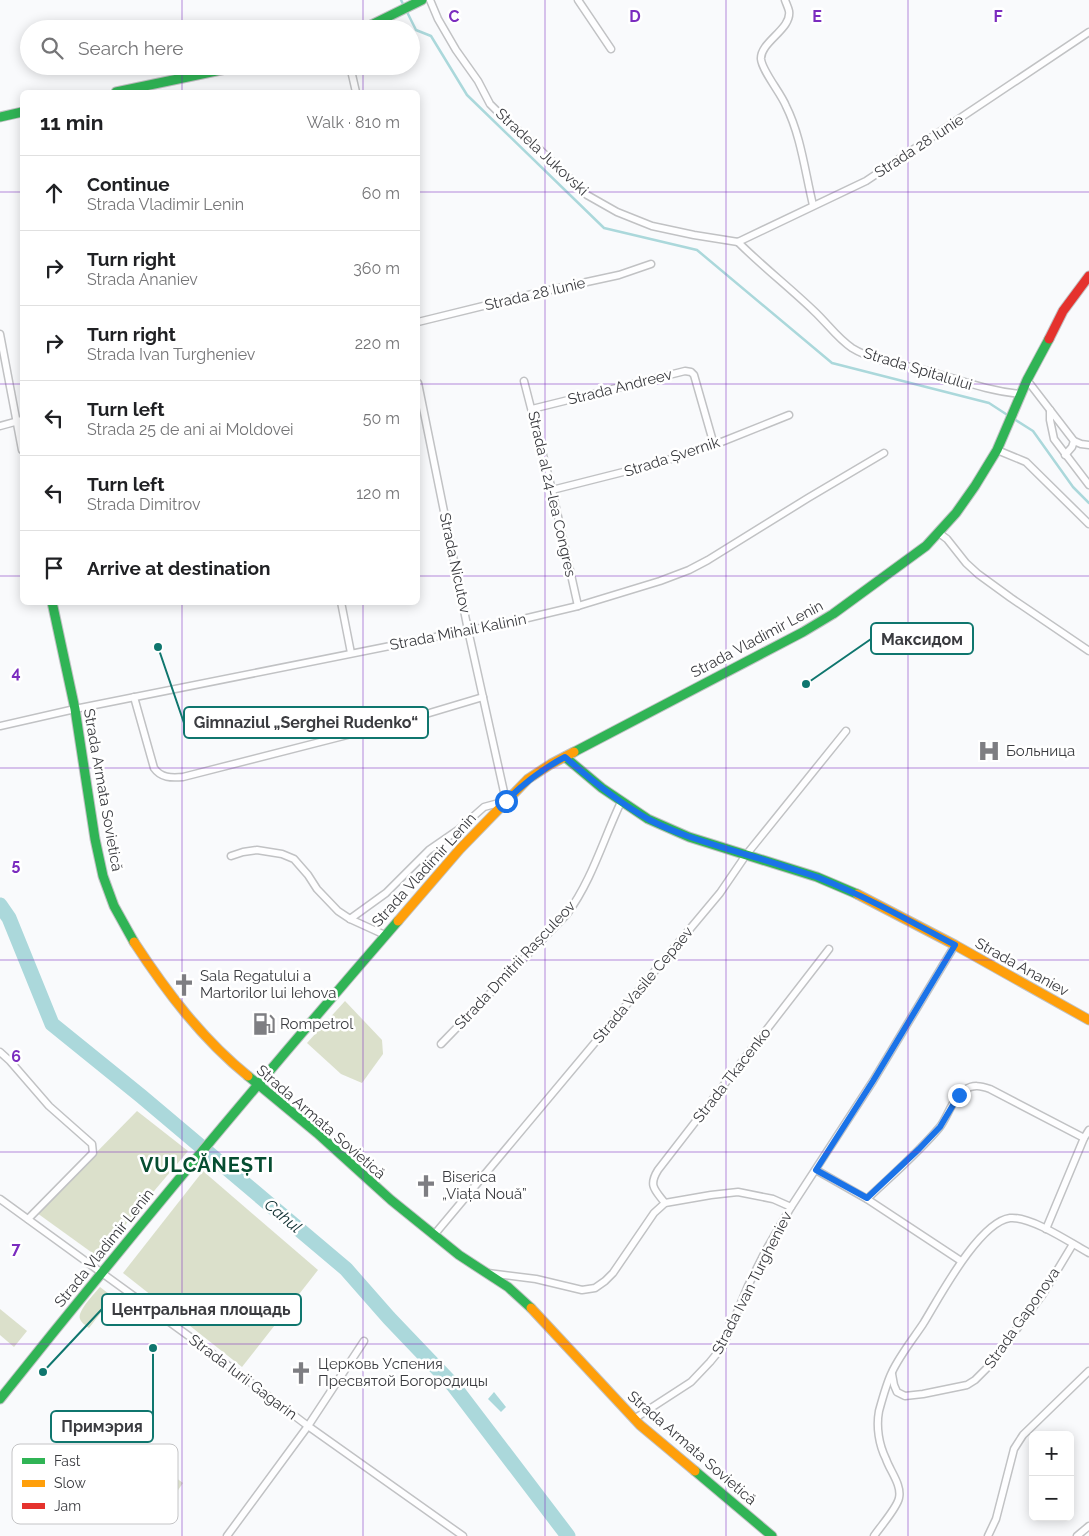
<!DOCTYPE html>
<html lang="en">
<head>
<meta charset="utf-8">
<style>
  body { margin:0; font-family:Raleway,sans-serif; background:#f6f6f6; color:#202124 }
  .controls { position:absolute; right:15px; bottom:15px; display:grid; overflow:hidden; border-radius:8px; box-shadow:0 2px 12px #0003 }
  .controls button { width:45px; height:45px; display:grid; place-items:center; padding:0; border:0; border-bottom:1px solid #e0e0e0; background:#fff; color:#202124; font:25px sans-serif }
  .stop { position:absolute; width:15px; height:15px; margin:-11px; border:4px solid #1a73e8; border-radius:50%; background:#fff }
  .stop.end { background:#1a73e8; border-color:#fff; box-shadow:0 1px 5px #0008 }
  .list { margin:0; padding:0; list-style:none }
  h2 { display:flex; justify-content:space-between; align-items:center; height:65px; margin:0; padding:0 20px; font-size:21px }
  h2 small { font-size:16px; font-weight:400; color:#757577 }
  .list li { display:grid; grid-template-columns:32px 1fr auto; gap:15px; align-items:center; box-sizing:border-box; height:75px; padding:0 20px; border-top:1px solid #e0e0e0 }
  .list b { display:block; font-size:19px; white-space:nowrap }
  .list p { margin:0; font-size:16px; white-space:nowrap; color:#757577 }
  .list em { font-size:16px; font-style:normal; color:#757577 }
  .icon { flex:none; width:28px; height:28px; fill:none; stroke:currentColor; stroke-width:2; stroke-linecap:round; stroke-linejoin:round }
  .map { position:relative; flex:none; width:1089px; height:1536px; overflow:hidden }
  .search { position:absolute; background:#fff; box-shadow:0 2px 12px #0003; left:20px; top:20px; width:400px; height:55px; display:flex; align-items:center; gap:12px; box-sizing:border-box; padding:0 18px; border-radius:28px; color:#757577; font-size:19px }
  .panel { position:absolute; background:#fff; box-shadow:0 2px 12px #0003; left:20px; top:90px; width:400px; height:515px; border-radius:8px }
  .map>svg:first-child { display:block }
</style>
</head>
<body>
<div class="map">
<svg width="1089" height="1536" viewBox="0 0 1089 1536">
  <rect width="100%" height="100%" fill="#f9fafc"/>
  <!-- green -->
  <g fill="#dbe0cb">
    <polygon points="345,1001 382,1040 383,1054 362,1083 341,1074 307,1043"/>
    <polygon points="137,1111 188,1151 98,1257 37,1213"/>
    <polygon points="203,1171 318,1270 242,1367 123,1273"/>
    <path d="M100 1287 113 1297 89 1328C86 1326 81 1322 80 1319 77 1311 95 1293 100 1287Z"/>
    <polygon points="0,1309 27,1331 14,1347 0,1335"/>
    <polygon points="152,1460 183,1483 169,1503 137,1479"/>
  </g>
  <!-- water -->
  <polygon fill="#abd8db" points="494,1392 506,1407 501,1412 488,1399"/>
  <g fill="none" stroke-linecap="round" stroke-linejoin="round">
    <!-- stream -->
    <g stroke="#abd8db" stroke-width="2.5">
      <polyline points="401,0 416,30 431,36 467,95 604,228 697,250 832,363 989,403 1009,416"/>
      <polyline points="1014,419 1033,431 1073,487 1089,503"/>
    </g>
    <!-- river -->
    <polyline stroke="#abd8db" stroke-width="15" points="0,905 9,918 52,1024 141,1096 346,1269 389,1318 453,1385 568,1536"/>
    <defs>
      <g id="street">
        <polyline points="430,0 438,19 456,50 478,81 490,104 504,118 534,144 587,195 617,212 652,226 694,235 738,242"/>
        <polyline points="578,0 611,49"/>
        <path d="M785 0C786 3 788 7 789 11 792 29 760 42 761 59 762 71 781 93 786 106 801 136 805 172 813 205"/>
        <polyline points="350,66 356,92"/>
        <polyline points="738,242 866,181 1089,32"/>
        <path d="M738 242C762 266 789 287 814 311 827 323 837 338 852 348 873 361 905 365 928 371 960 380 988 391 1021 394"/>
        <polyline points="418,322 536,293 619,275 651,264"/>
        <polyline points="0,334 22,450"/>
        <polyline points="1027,380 1074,441 1081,444 1089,445"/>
        <polyline points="524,381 552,490 578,606"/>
        <polyline points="532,409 685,371 691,372 694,375 714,445"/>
        <polyline points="1050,410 1050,420 1054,439 1089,485"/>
        <polyline points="0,426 22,420"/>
        <polyline points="997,450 1026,462 1089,524"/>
        <polyline points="1065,455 1072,447 1074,441"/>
        <polyline points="552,490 655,464 714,445 789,415"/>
        <polyline points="939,533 947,539 966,563 978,574 1011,598 1089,651"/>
        <polyline points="341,602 351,653"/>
        <path d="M134 697 154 768C161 778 171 778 183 777L406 720 483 697"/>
        <polyline points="0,726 75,709 515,621 578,606 660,581 689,570 708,560 808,498 884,453"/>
        <polyline points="231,856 243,852 257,850 282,854 294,859 308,875 317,889 338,911 350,919 385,935"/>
        <polyline points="350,919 386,893 429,850 458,830 484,807 506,801 468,630 418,383"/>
        <path d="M441 1044 567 914C592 880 603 840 621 802"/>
        <polyline points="0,1052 10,1061 49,1106 92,1144 93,1153 28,1219"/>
        <polyline points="816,1170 867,1199 961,1261"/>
        <polyline points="0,1199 197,1342 308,1426 463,1536"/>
        <path d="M867 1199C891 1176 917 1154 939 1128 948 1117 952 1098 965 1090 973 1084 981 1086 990 1089L1084 1138"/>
        <path d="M665 1203C655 1190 648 1186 658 1170L829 949"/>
        <polyline points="1046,1229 1084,1138 1089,1130"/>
        <polyline points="434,1235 720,893 746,855 846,731"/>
        <polyline points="488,1273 536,1279 582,1290 595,1288 605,1281 613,1273 654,1213 665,1203 711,1195 738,1192 773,1199 791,1207"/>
        <polyline points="892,1374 894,1385 897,1392 905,1396 923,1394 967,1385 975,1380 989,1366 1043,1294 1073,1244"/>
        <polyline points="634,1419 691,1382 710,1362 723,1346 748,1286 766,1250 791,1207 873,1081 955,945"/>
        <polyline points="227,1536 308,1426 364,1341"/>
        <path d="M874 1536C880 1527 897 1508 899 1498 902 1485 890 1471 886 1459 879 1445 876 1427 879 1411 882 1400 887 1382 892 1372 900 1355 913 1339 923 1324 939 1298 979 1222 1010 1218 1031 1216 1071 1243 1089 1253"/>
        <polyline points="988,1536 996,1519 1014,1449 1023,1435 1089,1371"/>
        <polyline points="1077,1536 1089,1526"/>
      </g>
      <g id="fast">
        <polyline points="363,29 422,0"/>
        <polyline points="116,92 240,66"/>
        <polyline points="0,117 22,112"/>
        <polyline points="52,602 75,709 95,839 103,876 114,906 134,942"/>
        <polyline points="574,752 803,632 833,614 926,546 956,513 975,486 997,450 1027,380 1049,339"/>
        <polyline points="565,757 602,788 648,819 689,837 817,877 857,894"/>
        <polyline points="248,1076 317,1133 391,1200 459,1255 508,1287 531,1308"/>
        <path d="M0 1399C129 1237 262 1078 398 921"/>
        <polyline points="695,1471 772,1536"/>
      </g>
      <g id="slow">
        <polyline points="857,894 955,945 1089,1020"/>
        <polyline points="398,921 460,849 528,779 551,764 574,752"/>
        <path d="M134 942C166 991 202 1039 248 1076"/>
        <polyline points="531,1308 640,1425 695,1471"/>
      </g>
      <polyline id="jam" points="1049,339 1063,311 1089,276"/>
    </defs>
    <!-- street casing -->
    <use href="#street" stroke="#c1c2c4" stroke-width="9"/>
    <!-- fast casing -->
    <use href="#fast" stroke="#c1c2c4" stroke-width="11"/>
    <!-- slow casing -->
    <use href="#slow" stroke="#c1c2c4" stroke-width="11"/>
    <!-- jam casing -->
    <use href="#jam" stroke="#c1c2c4" stroke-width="11"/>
    <!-- street -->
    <use href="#street" stroke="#fefeff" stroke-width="6"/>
    <!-- fast -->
    <use href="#fast" stroke="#30b455" stroke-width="9"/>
    <!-- slow -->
    <use href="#slow" stroke="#ff9f0a" stroke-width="9"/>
    <!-- jam -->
    <use href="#jam" stroke="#e5322d" stroke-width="9"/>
  </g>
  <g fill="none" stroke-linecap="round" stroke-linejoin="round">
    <!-- route -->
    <path stroke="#1a73e8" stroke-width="6" d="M506 801C524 783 542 769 565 757 591 780 618 802 648 819 678 835 712 844 744 854 769 861 793 869 817 877 865 896 910 921 955 945L873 1081 816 1170 867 1198 919 1149 940 1127 959 1095"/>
  </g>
  <!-- grid -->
  <path fill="none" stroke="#7b2cbf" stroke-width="1" stroke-opacity="0.55" d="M182 0V29M363 0V29M545 0V1536M726 0V1536M908 0V1536M182 66V92M363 66V92M0 192H22M418 192H1089M0 384H22M418 384H1089M0 576H22M418 576H1089M182 602V1536M363 602V1536M0 768H1089M0 960H1089M0 1152H1089M0 1344H1089"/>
  <!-- icons -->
  <defs>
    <symbol id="hospital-bare" viewBox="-9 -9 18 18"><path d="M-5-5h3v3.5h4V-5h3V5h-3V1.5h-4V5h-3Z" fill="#7e7e82" stroke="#fff" stroke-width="2.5" paint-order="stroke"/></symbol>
    <symbol id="church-bare" viewBox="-9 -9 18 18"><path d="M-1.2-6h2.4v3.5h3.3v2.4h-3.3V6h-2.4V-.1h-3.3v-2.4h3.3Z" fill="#7e7e82" stroke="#fff" stroke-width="2.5" paint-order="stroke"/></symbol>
    <symbol id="fuel-bare" viewBox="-9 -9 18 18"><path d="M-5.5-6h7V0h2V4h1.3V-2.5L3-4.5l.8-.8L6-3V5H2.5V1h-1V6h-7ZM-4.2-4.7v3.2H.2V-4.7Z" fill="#7e7e82" stroke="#fff" stroke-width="2.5" paint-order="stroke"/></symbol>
  </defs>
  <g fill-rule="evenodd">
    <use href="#hospital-bare" x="973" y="735" width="32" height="32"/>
    <use href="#church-bare" x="168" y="969" width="32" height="32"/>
    <use href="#fuel-bare" x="248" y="1008" width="32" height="32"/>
    <use href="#church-bare" x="410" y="1170" width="32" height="32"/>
    <use href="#church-bare" x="285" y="1357" width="32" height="32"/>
  </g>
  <g text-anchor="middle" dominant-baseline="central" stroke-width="5" stroke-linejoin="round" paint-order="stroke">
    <!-- street labels -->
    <g font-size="15" fill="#3b3c40" stroke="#fff">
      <text transform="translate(919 146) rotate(-33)">Strada 28 Iunie</text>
      <text transform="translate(542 152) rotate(43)">Stradela Jukovski</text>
      <text transform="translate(535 294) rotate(-13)">Strada 28 Iunie</text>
      <text transform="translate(918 369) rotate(17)">Strada Spitalului</text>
      <text transform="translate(620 387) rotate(-14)">Strada Andreev</text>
      <text transform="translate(672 457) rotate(-18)">Strada Șvernik</text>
      <text transform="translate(552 494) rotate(77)">Strada al 24-lea Congres</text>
      <text transform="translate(455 563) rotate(78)">Strada Nicutov</text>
      <text transform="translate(458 632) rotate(-11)">Strada Mihail Kalinin</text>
      <text transform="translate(757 639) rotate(-28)">Strada Vladimir Lenin</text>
      <text transform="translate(103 790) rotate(80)">Strada Armata Sovietică</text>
      <text transform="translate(424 870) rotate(-48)">Strada Vladimir Lenin</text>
      <text transform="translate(515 965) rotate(-47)">Strada Dmitrii Rașculeov</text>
      <text transform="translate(1022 967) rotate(29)">Strada Ananiev</text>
      <text transform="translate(643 985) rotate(-50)">Strada Vasile Cepaev</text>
      <text transform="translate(732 1075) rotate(-52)">Strada Tkacenko</text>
      <text transform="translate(321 1122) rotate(41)">Strada Armata Sovietică</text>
      <text transform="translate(104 1248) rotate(-51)">Strada Vladimir Lenin</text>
      <text transform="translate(752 1283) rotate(-63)">Strada Ivan Turgheniev</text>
      <text transform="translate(1022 1318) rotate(-55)">Strada Gaponova</text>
      <text transform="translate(243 1377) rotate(37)">Strada Iurii Gagarin</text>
      <text transform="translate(692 1448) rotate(41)">Strada Armata Sovietică</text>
    </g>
    <!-- poi labels -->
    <g font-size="15" fill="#3b3c40" stroke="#fff" text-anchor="start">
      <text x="1006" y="751">Больница</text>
      <text x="200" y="976">Sala Regatului a<tspan x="200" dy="17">Martorilor lui Iehova</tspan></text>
      <text x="280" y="1024">Rompetrol</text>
      <text x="442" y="1177">Biserica<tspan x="442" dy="17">„Viața Nouă”</tspan></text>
      <text x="318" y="1364">Церковь Успения<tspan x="318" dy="17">Пресвятой Богородицы</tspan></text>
    </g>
    <!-- water labels -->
    <g font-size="16" font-style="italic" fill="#103032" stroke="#fff">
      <text transform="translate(283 1216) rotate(40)">Cahul</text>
    </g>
    <!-- district labels -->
    <g font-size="20" font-weight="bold" letter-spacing="1" fill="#064d31" stroke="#fff">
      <text x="207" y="1165">VULCĂNEȘTI</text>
    </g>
  </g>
  <!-- legend -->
  <rect x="12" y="1444" width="166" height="80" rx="8" fill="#fff" stroke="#c4c4c6" stroke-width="1"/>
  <rect x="22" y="1458" width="23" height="6" fill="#30b455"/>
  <rect x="22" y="1480" width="23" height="7" fill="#ff9f0a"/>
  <rect x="22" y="1503" width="23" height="6" fill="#e5322d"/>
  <g font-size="14" fill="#3b3c40">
    <text x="54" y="1466">Fast</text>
    <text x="54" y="1488">Slow</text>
    <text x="54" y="1511">Jam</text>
  </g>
  <g font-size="16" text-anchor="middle" font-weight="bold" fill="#7b2cbf" stroke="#fff" stroke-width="5" stroke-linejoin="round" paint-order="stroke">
    <text x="454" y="22">C</text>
    <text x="635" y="22">D</text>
    <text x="817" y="22">E</text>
    <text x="998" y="22">F</text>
    <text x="16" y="678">4</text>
    <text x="16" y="870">5</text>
    <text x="16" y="1062">6</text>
    <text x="16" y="1254">7</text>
  </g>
  <!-- callouts -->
  <path fill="none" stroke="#0f766e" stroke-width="2" d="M806 684L871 639M158 647L184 723M43 1372L102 1309M153 1348L153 1426"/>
  <g fill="#0f766e" stroke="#fff" stroke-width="2">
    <circle cx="806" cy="684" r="5"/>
    <circle cx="158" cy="647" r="5"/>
    <circle cx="43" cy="1372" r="5"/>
    <circle cx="153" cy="1348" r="5"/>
  </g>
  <g fill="#fff" stroke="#0f766e" stroke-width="2">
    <rect x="871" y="623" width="102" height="31" rx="5"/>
    <rect x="184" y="707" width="244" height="31" rx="5"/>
    <rect x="102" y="1294" width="199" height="31" rx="5"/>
    <rect x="51" y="1411" width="102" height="31" rx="5"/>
  </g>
  <g font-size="16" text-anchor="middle" font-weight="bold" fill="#3b3c40">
    <text x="922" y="645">Максидом</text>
    <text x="306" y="728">Gimnaziul „Serghei Rudenko“</text>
    <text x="201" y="1315">Центральная площадь</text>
    <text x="102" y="1432">Примэрия</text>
  </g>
</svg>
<div class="controls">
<button>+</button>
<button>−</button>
</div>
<div class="stop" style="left:506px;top:801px"></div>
<div class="stop end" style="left:959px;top:1095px"></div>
<div class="search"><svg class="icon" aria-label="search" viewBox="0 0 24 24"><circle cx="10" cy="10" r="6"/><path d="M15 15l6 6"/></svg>Search here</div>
<section class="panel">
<h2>11 min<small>Walk · 810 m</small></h2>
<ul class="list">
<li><svg class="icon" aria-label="ahead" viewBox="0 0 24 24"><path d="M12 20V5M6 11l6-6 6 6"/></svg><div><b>Continue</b><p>Strada Vladimir Lenin</p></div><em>60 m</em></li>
<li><svg class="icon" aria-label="right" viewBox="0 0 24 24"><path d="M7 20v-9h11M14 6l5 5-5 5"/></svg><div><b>Turn right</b><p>Strada Ananiev</p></div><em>360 m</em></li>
<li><svg class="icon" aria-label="right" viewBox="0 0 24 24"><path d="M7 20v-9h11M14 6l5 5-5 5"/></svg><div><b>Turn right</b><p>Strada Ivan Turgheniev</p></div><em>220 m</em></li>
<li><svg class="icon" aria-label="left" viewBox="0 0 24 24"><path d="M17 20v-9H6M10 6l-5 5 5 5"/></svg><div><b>Turn left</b><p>Strada 25 de ani ai Moldovei</p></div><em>50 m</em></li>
<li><svg class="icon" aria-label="left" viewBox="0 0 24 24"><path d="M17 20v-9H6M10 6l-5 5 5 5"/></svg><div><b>Turn left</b><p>Strada Dimitrov</p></div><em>120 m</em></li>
<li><svg class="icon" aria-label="arrive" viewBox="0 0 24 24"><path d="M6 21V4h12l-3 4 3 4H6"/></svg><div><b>Arrive at destination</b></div></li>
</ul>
</section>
</div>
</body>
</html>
